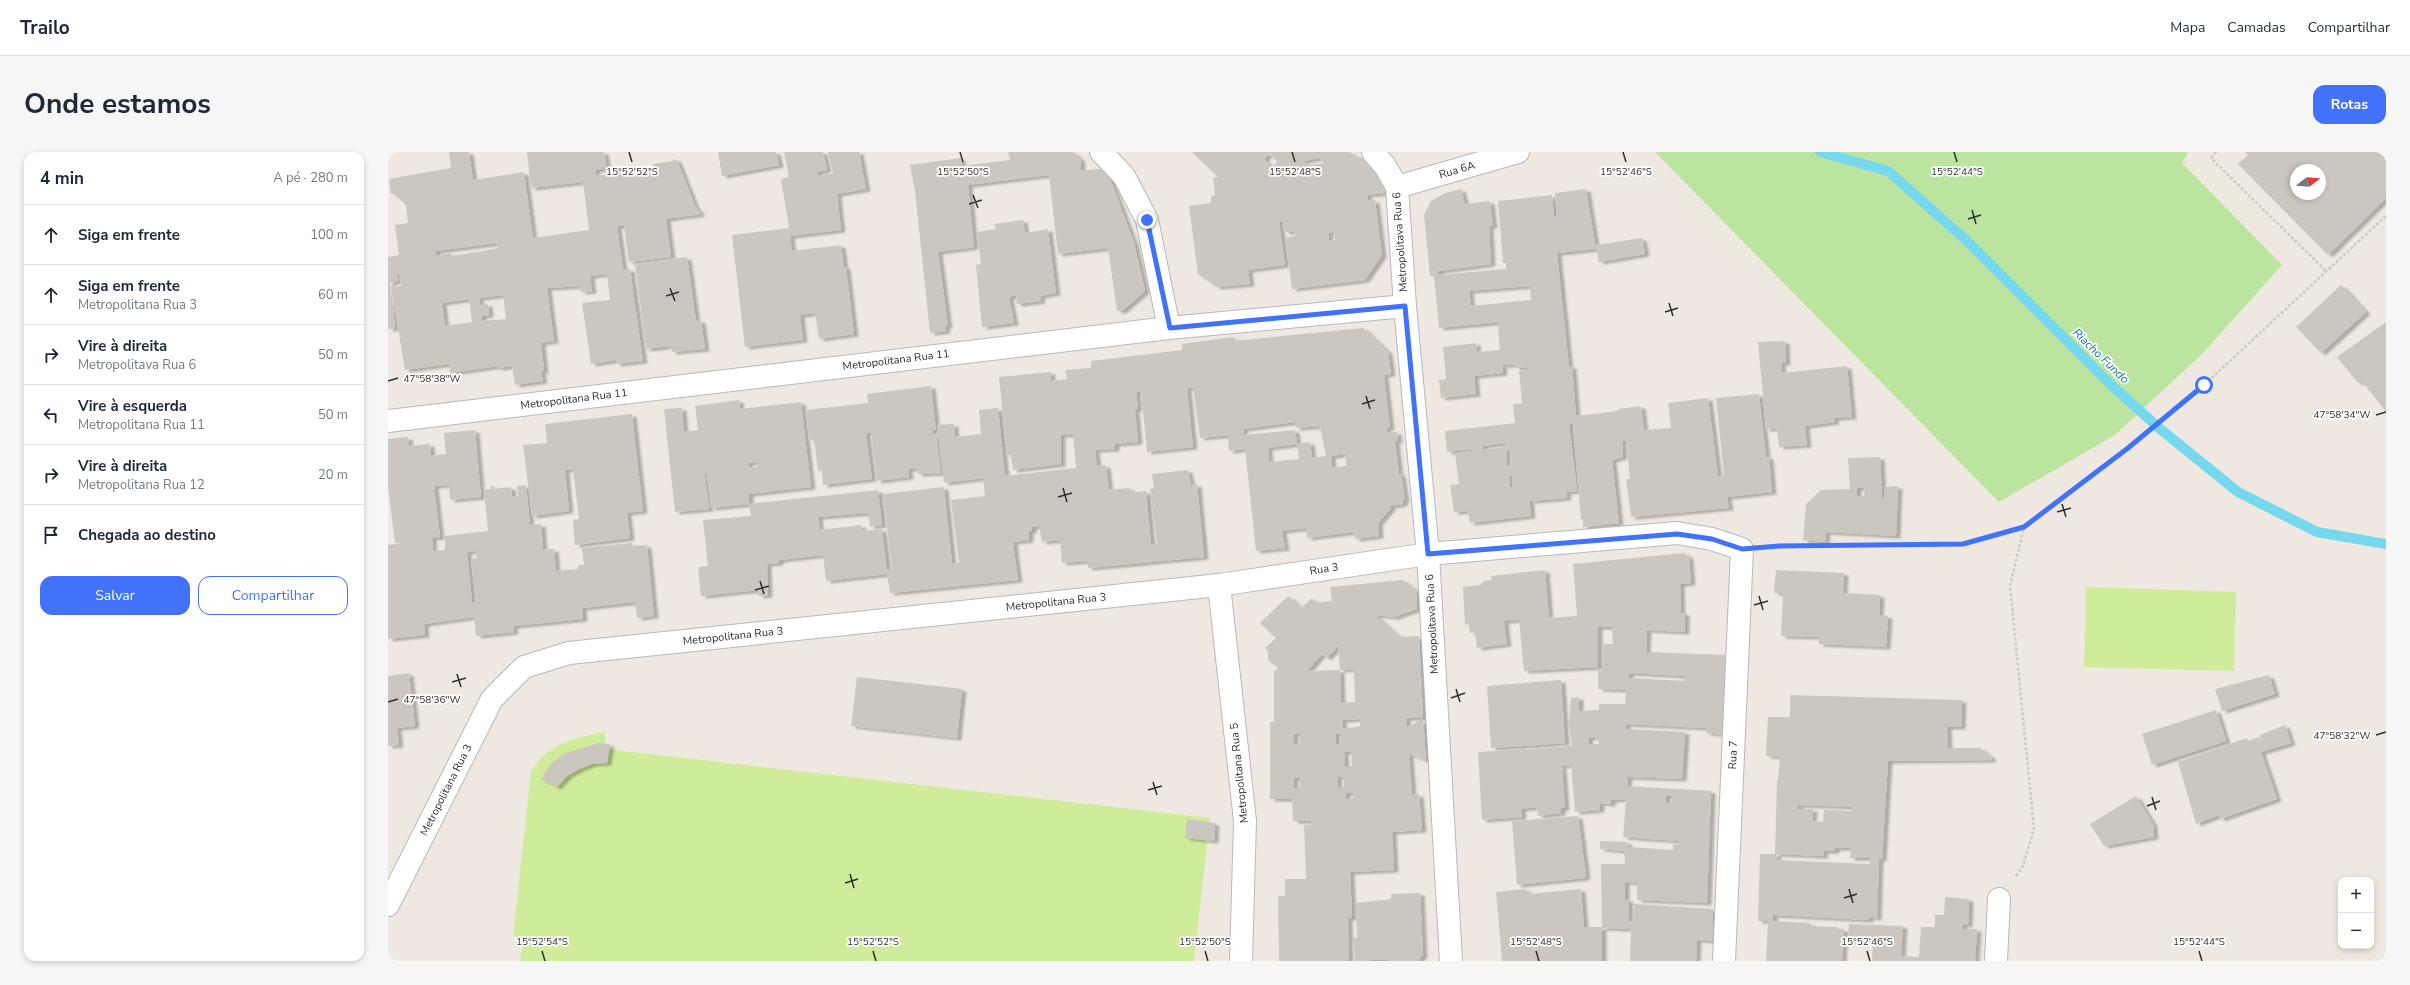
<!DOCTYPE html>
<html lang="pt">
<head>
<meta charset="utf-8">
<style>
  body { margin:0; font-family:"Nunito Sans",sans-serif; background:#f6f6f7; color:#1f2937 }
  .controls { position:absolute; right:12px; bottom:12px; display:grid; overflow:hidden; border-radius:8px; box-shadow:0 2px 6px #0003 }
  .controls button { width:36px; height:36px; display:grid; place-items:center; padding:0; border:0; border-bottom:1px solid #e0e1e3; background:#fff; color:#1f2937; font:20px sans-serif }
  .compass { position:absolute; left:1902px; top:12px; width:36px; height:36px; border-radius:50%; background:#fff; box-shadow:0 2px 6px #0003; rotate:73deg }
  .stop { position:absolute; width:12px; height:12px; margin:-9px; border:3px solid #4272fa; border-radius:50%; background:#fff }
  .stop.end { background:#4272fa; border-color:#fff; box-shadow:0 1px 4px #0008 }
  .list { margin:0; padding:0; list-style:none }
  h2 { display:flex; justify-content:space-between; align-items:center; height:52px; margin:0; padding:0 16px; font-size:17px }
  h2 small { font-size:13px; font-weight:400; color:#747a83 }
  .list li { display:grid; grid-template-columns:26px 1fr auto; gap:12px; align-items:center; box-sizing:border-box; height:60px; padding:0 16px; border-top:1px solid #e0e1e3 }
  .list b { display:block; font-size:15px; white-space:nowrap }
  .list p { margin:0; font-size:13px; white-space:nowrap; color:#747a83 }
  .list em { font-size:13px; font-style:normal; color:#747a83 }
  .actions { display:flex; gap:8px; padding:12px 16px }
  .actions a { flex:1; padding:9px 0; border:1px solid #4272fa; border-radius:12px; text-align:center; font-size:14px; color:#4272fa }
  .actions .main { background:#4272fa; color:#fff }
  .icon { flex:none; width:22px; height:22px; fill:none; stroke:currentColor; stroke-width:2; stroke-linecap:round; stroke-linejoin:round }
  .map { position:relative; flex:none; width:1998px; height:809px; overflow:hidden; border-radius:12px }
  header { display:flex; align-items:center; gap:24px; box-sizing:border-box; height:56px; padding:0 20px; background:#fff; border-bottom:1px solid #e0e1e3 }
  header strong { font-size:19px }
  nav { display:flex; gap:22px; margin-inline-start:auto; font-size:14px }
  .intro { display:flex; align-items:center; justify-content:space-between; box-sizing:border-box; height:96px; padding:0 24px }
  h1 { margin:0; font-size:28px }
  .button { padding:10px 18px; border-radius:12px; background:#4272fa; color:#fff; font-size:14px; font-weight:700 }
  main { display:flex; gap:24px; padding:0 24px }
  aside { flex:1; background:#fff; border-radius:12px; box-shadow:0 2px 6px #0003 }
  .map>svg:first-child { display:block }
</style>
</head>
<body>
<header>
<strong>Trailo</strong>
<nav><a>Mapa</a><a>Camadas</a><a>Compartilhar</a></nav>
</header>
<div class="intro"><h1>Onde estamos</h1><a class="button">Rotas</a></div>
<main>
<aside>
<h2>4 min<small>A pé · 280 m</small></h2>
<ul class="list">
<li><svg class="icon" aria-label="ahead" viewBox="0 0 24 24"><path d="M12 20V5M6 11l6-6 6 6"/></svg><div><b>Siga em frente</b></div><em>100 m</em></li>
<li><svg class="icon" aria-label="ahead" viewBox="0 0 24 24"><path d="M12 20V5M6 11l6-6 6 6"/></svg><div><b>Siga em frente</b><p>Metropolitana Rua 3</p></div><em>60 m</em></li>
<li><svg class="icon" aria-label="right" viewBox="0 0 24 24"><path d="M7 20v-9h11M14 6l5 5-5 5"/></svg><div><b>Vire à direita</b><p>Metropolitava Rua 6</p></div><em>50 m</em></li>
<li><svg class="icon" aria-label="left" viewBox="0 0 24 24"><path d="M17 20v-9H6M10 6l-5 5 5 5"/></svg><div><b>Vire à esquerda</b><p>Metropolitana Rua 11</p></div><em>50 m</em></li>
<li><svg class="icon" aria-label="right" viewBox="0 0 24 24"><path d="M7 20v-9h11M14 6l5 5-5 5"/></svg><div><b>Vire à direita</b><p>Metropolitana Rua 12</p></div><em>20 m</em></li>
<li><svg class="icon" aria-label="arrive" viewBox="0 0 24 24"><path d="M6 21V4h12l-3 4 3 4H6"/></svg><div><b>Chegada ao destino</b></div></li>
</ul>
<div class="actions"><a class="main">Salvar</a><a>Compartilhar</a></div>
</aside>
<div class="map">
<svg width="1998" height="809" viewBox="0 0 1998 809">
  <defs>
    <filter id="shadow"><feDropShadow dx="4.5" dy="2.5" stdDeviation="1" flood-color="#0004"/></filter>
  </defs>
  <rect width="100%" height="100%" fill="#efe8e1"/>
  <!-- green -->
  <polygon fill="#bbe59e" points="1267,0 1800,0 1794,11 1894,113 1814,202 1727,283 1611,350"/>
  <!-- pitch -->
  <g fill="#cfec9a">
    <polygon points="1698,435 1848,440 1846,519 1696,515"/>
    <path d="M217 580V597L822 666 806 809H132L136 788 125 784 143 619C161 591 186 586 217 580Z"/>
  </g>
  <g fill="none" stroke-linecap="round" stroke-linejoin="round">
    <!-- stream -->
    <polyline stroke="#75d8ef" stroke-width="10" points="1432,0 1500,19 1579,89 1721,231 1771,276 1850,340 1929,380 1998,392"/>
  </g>
  <!-- building -->
  <g fill="#cbc6bf" fill-rule="evenodd" filter="url(#shadow)">
    <path d="M61 0H81L85 28 136 20 145 86 201 78 195 30 143 36 139 0H216L219 16 207 18 208 24 265 15V12L285 9 286 7 289 8 307 54 313 62 278 67 283 105 241 110 236 74H229L235 117H242L255 209 228 212V208L203 212 194 151 222 148 219 122 202 124 204 139 193 140 192 134 159 136 166 189 153 191 156 219H153L155 229 127 233 124 214 110 216V214L62 221 61 212 17 218 3 135 13 134 11 122 9 123 10 129 2 131 7 176 0 177V105L11 103 7 73 20 71 18 53 6 42H3L1 27 63 16ZM109 91 110 96 95 99 64 104 63 101 48 104V99ZM115 143 118 167 94 169V164L101 163 100 152 92 153 91 146ZM81 147 84 170 57 174 54 151Z"/>
    <polygon points="330,0 388,0 391,13 334,24"/>
    <polygon points="396,0 435,0 439,18 429,20 430,24 445,21 440,0 471,0 478,37 449,42 453,78 402,84 404,99 453,93 456,115 458,115 466,182 431,187 427,161 412,163 415,188 357,195 344,83 401,76 393,27 401,25"/>
    <polygon points="620,0 685,0 693,8 693,19 718,16 746,91 757,139 734,159 729,159 720,96 670,102 661,23 580,33 586,95 550,100 560,174 557,174 558,179 542,181 527,39 522,13 573,6 574,14 622,8"/>
    <path d="M804 0H962L969 6 982 4 995 23 997 41 979 43 980 49 987 48 994 103 977 128 904 137 897 86 907 84 906 79 897 80 895 69 891 70 897 113 860 118 862 132 829 135 810 122 801 54 823 51V44L827 43 825 26 830 25ZM881 1 889 10 884 16 876 7ZM931 6 936 11 920 13 915 9ZM946 80 947 88H941L940 81Z"/>
    <path d="M1857 0H1998V46L1940 103 1850 12 1860 3ZM1908 18H1932V42H1908Z"/>
    <path d="M1073 37 1077 52 1102 49 1105 74H1101L1103 112 1051 119V123L1118 117V111H1115L1110 49 1164 43 1166 64H1169L1167 41 1198 37 1208 97 1169 101 1181 215 1184 214 1188 264 1230 259V257L1253 254 1256 278 1283 276 1280 251 1320 246 1330 324 1336 323 1328 246 1371 242 1378 305H1381L1384 340 1339 345 1341 356 1243 365 1238 327H1242L1238 289H1234L1235 305 1224 308 1231 371 1195 375V367L1193 368 1185 271 1181 272 1189 339 1178 340 1179 346 1143 349 1142 342H1141L1143 364 1082 371 1080 359 1066 360 1062 333 1071 332 1067 302 1083 299V297L1059 300 1057 279 1127 271 1125 252 1134 251 1131 219 1140 218V215L1128 216 1127 213H1116L1114 209 1115 221 1086 224 1088 242 1053 246 1051 228 1058 227 1055 195 1088 191 1089 200 1112 198 1110 175 1112 170 1051 176 1046 124H1042L1036 63 1043 49 1057 41ZM1142 134 1143 148 1083 154 1081 139ZM1117 291V295L1095 298V294ZM1118 298H1122L1123 313H1119ZM1124 323 1125 335H1122L1121 324Z"/>
    <polygon points="635,68 637,81 660,77 668,141 652,144 653,149 629,152 628,143 621,145 626,171 594,175 588,113 593,112 589,80 608,77 606,72"/>
    <polygon points="1254,86 1257,102 1211,110 1208,93"/>
    <polygon points="299,105 308,169 313,168 317,197 284,200 283,194 258,197 247,112"/>
    <polygon points="1953,133 1978,160 1933,201 1908,175"/>
    <polygon points="1998,170 1998,260 1974,229 1970,231 1949,205"/>
    <path d="M975 176 1000 200 1003 222 996 223 1002 276H998L999 281 1009 280 1010 289H1007L1011 322H1013L1017 348H1015V352L1002 354 1003 356 990 371 991 384 967 387 966 380 919 386 918 376 894 379 897 396 868 399 857 297 841 299 840 283 812 286 805 235 799 236 805 295 759 300 753 239 748 240 750 257H747L750 290 727 292V297L707 298 709 314 718 313 721 338 742 336V341L758 339 763 392H769L762 337 766 336 764 322 800 318 803 333 809 332 816 405 700 416 699 409 674 411 672 388 654 390 651 374 644 375V379H641V388L625 390 630 428 502 441 499 422 438 429 435 403 391 408V411L379 412 380 443 371 444 370 438 313 444 310 415 320 414 315 368 363 364 361 352 490 338 494 373 482 375 480 361 430 365 432 378 473 373 474 379 494 377 499 419 504 418 495 342 556 335 564 412 571 411 563 348 597 344 595 326 556 331 549 273 566 272 567 285 593 282 591 258 610 256 617 324 688 316 685 282 673 283V312L625 318 623 303H619L611 225 663 220V229L679 227 677 218 703 216V209L794 198V192L846 185V189ZM907 270 908 276 932 274 938 304 924 306 922 290 909 292 911 307 881 310 880 296 909 292 907 278 856 283 855 277ZM957 302 958 314 944 316 943 304Z"/>
    <polygon points="1397,189 1398,211 1393,211 1394,221 1459,214 1464,265 1446,266 1447,270 1417,274 1419,293 1391,295 1389,279 1387,276 1378,277 1370,190"/>
    <polygon points="543,234 548,278 544,278 545,282 548,282 553,321 530,322 529,316 520,317 521,325 489,329 483,280 478,281 484,327 435,333 434,318 430,319 426,287 421,288 418,258 480,251 479,242"/>
    <path d="M351 248 352 257 413 250 423 335 361 342V352L323 356 319 323 316 317 321 357 287 360 276 257 294 256 296 280 310 278 307 254ZM369 310 370 315 361 316 360 311Z"/>
    <polygon points="244,262 255,359 239,361 242,386 187,393 185,368 191,367 185,317 177,318 181,359 144,364 135,293 159,291 157,272"/>
    <path d="M87 278 93 345 62 348 61 333 46 334 52 385 44 386 45 399 57 398V384L100 379 96 338 103 337V334H106V337L123 335 124 344H130L129 334 138 333 142 373 153 372 155 398 166 397 168 419 190 417V413H196L194 396 244 391V394L259 393 266 464 249 466 247 450 194 456 195 467 125 474 126 480 88 484 86 465 36 472 37 483 0 487V393L26 390 7 391 0 335V287L20 285 21 294 42 292 43 304 58 302 56 281ZM116 396 88 400 89 406 83 407 88 450H84L79 400Z"/>
    <path d="M1492 305 1494 346H1496V335L1510 334 1508 384 1438 380 1437 390 1415 388 1418 352 1433 338 1462 337 1460 306ZM1477 335 1476 344H1469V336Z"/>
    <path d="M1296 401 1301 405 1303 431 1292 432 1293 461H1297V480L1259 478 1258 500 1337 503V526H1340L1337 583 1318 581V576L1238 572V577L1297 580 1294 627 1240 625 1239 634 1323 639 1319 751 1249 748V731L1237 730V748L1241 747 1240 769H1245L1246 752 1325 757 1324 789 1309 788 1308 809H1242L1243 777 1214 776 1213 712H1237L1236 699 1212 697V689L1239 690 1240 695 1285 698V692L1290 693V689L1235 685 1238 647 1223 648V652L1212 651V658L1187 660 1183 613 1170 614 1174 615 1177 656H1173V661L1150 664 1148 655 1133 657 1134 665 1094 668 1090 600 1184 594 1181 573 1183 546 1191 545V559L1211 558V552H1237L1238 538 1210 537V519H1214L1215 492H1225L1224 475H1210V515L1136 519 1131 468 1116 469 1119 492 1089 496 1087 480 1082 481 1081 472 1077 473 1075 435 1092 433 1096 429 1104 428 1103 424 1157 418 1161 466 1189 464 1185 412ZM1241 521 1297 524V529L1240 526ZM1207 585V587H1211V592H1201L1200 586ZM1278 644H1284V651H1278Z"/>
    <polygon points="1388,418 1456,421 1455,441 1492,443 1491,463 1500,464 1498,495 1431,492 1431,485 1393,484 1395,441 1386,441"/>
    <path d="M1015 428 1028 439 1029 457 1006 465 987 463 1011 485 1031 484 1035 566H1018L1019 575 1035 567 1038 609 1021 602 1024 643 1031 642 1034 678 1004 680 1006 718 962 720 964 766H960L961 809H891L890 744H897V727H918L916 673H923V669H905L904 647H882V570H886V518L889 519 890 516 880 508V499L877 496 888 486 872 471 900 444 913 456 924 446 928 451 944 449 942 435ZM950 494 952 518 966 517 967 550 953 551 952 518 919 519 934 502 939 506ZM972 567V574L955 577 954 568ZM906 582H912V592H906ZM947 582H953V592H948ZM963 599 964 614H957L956 600ZM955 624 956 635H950L949 625ZM912 625V636H906V626ZM958 641H965V647H958Z"/>
    <polygon points="21,521 27,574 9,576 11,593 0,594 0,524"/>
    <polygon points="1881,523 1887,542 1834,559 1827,537"/>
    <polygon points="469,525 574,537 569,586 463,574"/>
    <polygon points="1173,528 1177,591 1103,596 1099,534"/>
    <path d="M1402 543 1574 548 1573 575H1559L1560 596H1592L1604 606V608L1500 609 1494 707H1491L1489 766 1481 765V768L1385 763V769L1422 771V774L1449 775V777H1456L1454 809H1378L1380 769H1370L1372 702H1387L1389 628H1390L1392 605 1378 604 1380 565H1402ZM1410 653 1464 655V659L1436 658 1435 670 1424 669 1425 657H1410ZM1447 696H1463L1462 706H1482V712L1388 708 1389 702 1435 704 1436 699H1447Z"/>
    <polygon points="1828,558 1838,589 1764,613 1754,582"/>
    <polygon points="1897,573 1903,591 1873,600 1889,647 1832,667 1831,663 1808,672 1790,610 1859,586 1860,589 1871,585 1875,596 1872,583"/>
    <polygon points="210,591 222,592 219,611 204,612 191,617 179,624 169,635 153,627 161,614 175,602"/>
    <polygon points="1748,644 1765,672 1766,685 1716,694 1702,672"/>
    <polygon points="1190,664 1198,724 1196,726 1129,733 1124,669"/>
    <polygon points="799,667 827,671 826,689 797,686"/>
    <polygon points="1137,737 1142,742 1193,737 1196,775 1214,775 1214,809 1114,809 1108,740"/>
    <polygon points="1032,741 1035,804 1032,805 1032,809 999,809 999,807 967,809 965,786 969,786 968,751 1003,747 1003,742"/>
    <polygon points="1557,745 1581,747 1580,773 1575,772 1575,777 1589,777 1587,809 1484,809 1485,790 1460,789 1461,772 1515,774 1513,804 1531,805 1533,775 1547,775 1547,763 1556,763"/>
  </g>
  <g fill="none" stroke-linecap="round" stroke-linejoin="round">
    <defs>
      <g id="street">
        <polyline points="713,0 736,24 759,68 781,176"/>
        <polyline points="985,0 997,14 1009,35 1017,154 1040,402 1063,809"/>
        <polyline points="1009,35 1130,0"/>
        <polyline points="0,269 781,176 1017,154"/>
        <polyline points="831,433 857,669 853,809"/>
        <polyline points="0,753 104,547 136,515 181,501 831,433 1040,402 1289,381 1324,387 1354,397 1336,809"/>
        <polyline points="1608,809 1611,747"/>
      </g>
    </defs>
    <!-- street casing -->
    <use href="#street" stroke="#b4b8c1" stroke-width="24"/>
    <!-- path -->
    <g stroke="#c9c9c9" stroke-width="2.5" stroke-dasharray="3 2" stroke-linecap="butt">
      <polyline points="1828,0 1823,6 1938,119"/>
      <polyline points="1382,394 1575,393 1636,375"/>
      <polyline points="1628,724 1635,714 1646,677 1622,434 1636,375 1740,296 1816,233 1998,64"/>
    </g>
    <!-- street -->
    <use href="#street" stroke="#fff" stroke-width="22"/>
  </g>
  <g fill="none" stroke-linecap="round" stroke-linejoin="round">
    <!-- route -->
    <polyline stroke="#4272fa" stroke-width="5" points="759,68 782,176 1017,154 1040,402 1289,382 1324,387 1354,397 1391,394 1575,392 1636,375 1740,296 1816,233"/>
  </g>
  <!-- ticks -->
  <path fill="none" stroke="#2e2e2e" stroke-width="1.5" d="M241 0 244 10M572 0 575 10M904 0 907 10M1235 0 1238 10M1566 0 1569 10M585 43 590 56M581 52 594 48M1584 58 1588 72M1580 67 1593 63M282 136 287 149M278 144 291 140M1281 151 1285 164M1277 160 1290 156M0 229 10 226M978 244 982 257M974 252 987 248M1988 263 1998 260M675 336 679 350M670 345 684 341M1674 352 1678 365M1669 360 1683 356M372 429 376 442M367 438 381 434M1371 444 1375 458M1366 453 1380 449M69 522 73 535M64 530 78 526M1068 537 1072 550M1063 546 1077 541M0 550 10 547M1988 583 1998 580M765 630 769 643M760 638 774 634M1764 645 1768 658M1759 654 1772 649M462 722 466 736M457 731 470 727M1461 737 1465 751M1456 746 1469 742M154 799 157 809M485 799 488 809M817 799 820 809M1148 799 1151 809M1479 799 1482 809M1811 799 1814 809"/>
  <g text-anchor="middle" dominant-baseline="central" stroke-width="3.5" stroke-linejoin="round" paint-order="stroke">
    <!-- street labels -->
    <g font-size="11" fill="#2e2e2e" stroke="#fff">
      <text transform="translate(1069 18) rotate(-16)">Rua 6A</text>
      <text transform="translate(1012 90) rotate(-94)">Metropolitava Rua 6</text>
      <text transform="translate(508 208) rotate(-7)">Metropolitana Rua 11</text>
      <text transform="translate(186 247) rotate(-7)">Metropolitana Rua 11</text>
      <text transform="translate(936 417) rotate(-9)">Rua 3</text>
      <text transform="translate(668 450) rotate(-6)">Metropolitana Rua 3</text>
      <text transform="translate(1044 472) rotate(-93)">Metropolitava Rua 6</text>
      <text transform="translate(345 484) rotate(-6)">Metropolitana Rua 3</text>
      <text transform="translate(1345 603) rotate(-88)">Rua 7</text>
      <text transform="translate(851 621) rotate(-96)">Metropolitana Rua 5</text>
      <text transform="translate(58 638) rotate(-63)">Metropolitana Rua 3</text>
    </g>
    <!-- water labels -->
    <g font-size="12" font-style="italic" fill="#0e7aa2" stroke="#fff">
      <text transform="translate(1713 204) rotate(44)">Riacho Fundo</text>
    </g>
  </g>
  <g font-size="10" text-anchor="middle" fill="#2e2e2e" stroke="#fff" stroke-width="3.5" stroke-linejoin="round" paint-order="stroke">
    <text x="244" y="23">15°52'52"S</text>
    <text x="575" y="23">15°52'50"S</text>
    <text x="907" y="23">15°52'48"S</text>
    <text x="1238" y="23">15°52'46"S</text>
    <text x="1569" y="23">15°52'44"S</text>
    <text x="44" y="230">47°58'38"W</text>
    <text x="1954" y="266">47°58'34"W</text>
    <text x="44" y="551">47°58'36"W</text>
    <text x="1954" y="587">47°58'32"W</text>
    <text x="154" y="793">15°52'54"S</text>
    <text x="485" y="793">15°52'52"S</text>
    <text x="817" y="793">15°52'50"S</text>
    <text x="1148" y="793">15°52'48"S</text>
    <text x="1479" y="793">15°52'46"S</text>
    <text x="1811" y="793">15°52'44"S</text>
  </g>
</svg>
<div class="controls">
<button>+</button>
<button>−</button>
</div>
<svg class="compass" viewBox="-18 -18 36 36"><path d="M0-13l5 13h-10z" fill="#e53935"/><path d="M0 13l5-13h-10z" fill="#747a83"/></svg>
<div class="stop" style="left:1816px;top:233px"></div>
<div class="stop end" style="left:759px;top:68px"></div>
</div>
</main>
</body>
</html>
